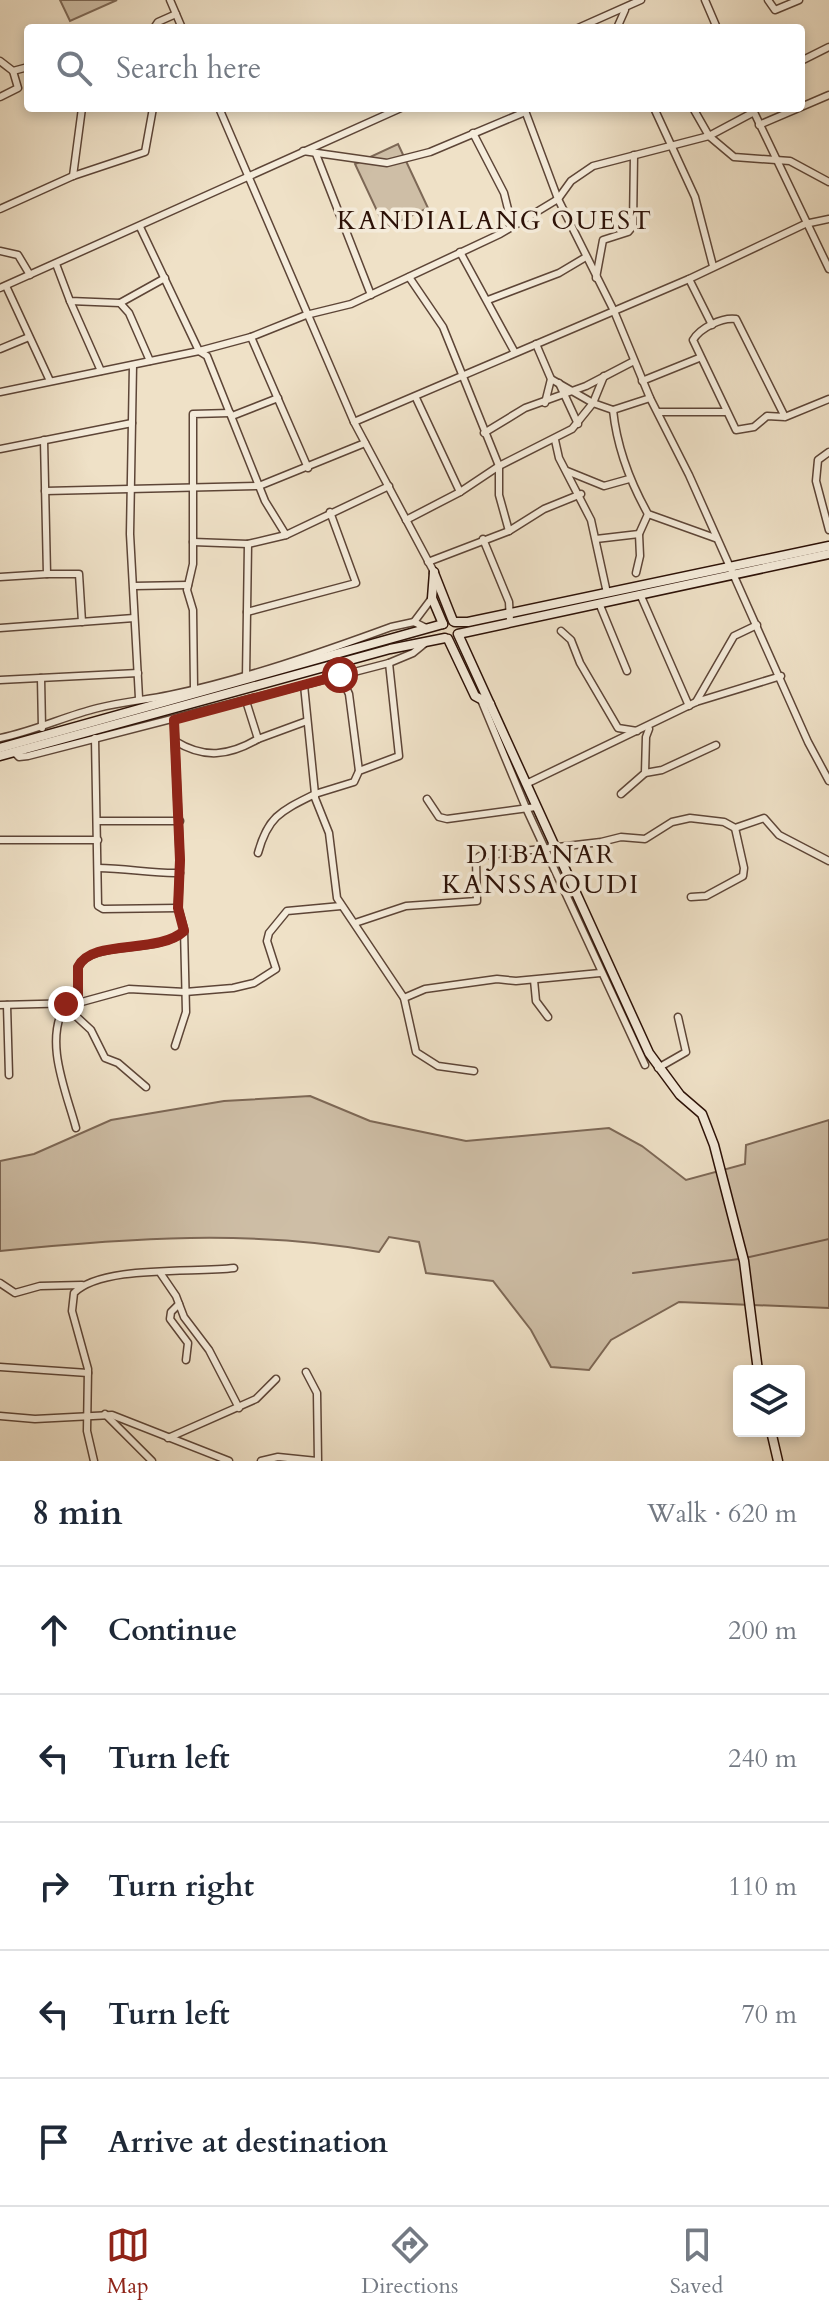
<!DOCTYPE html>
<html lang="en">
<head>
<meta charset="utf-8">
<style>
  body { margin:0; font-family:Cardo,serif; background:#f6f6f7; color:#1f2937 }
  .controls { position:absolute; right:24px; bottom:24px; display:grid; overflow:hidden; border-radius:8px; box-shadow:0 4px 12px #0003 }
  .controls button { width:72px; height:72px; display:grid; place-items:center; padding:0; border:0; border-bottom:2px solid #e0e1e3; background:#fff; color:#1f2937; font:40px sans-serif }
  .stop { position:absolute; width:24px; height:24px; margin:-18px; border:6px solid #8f2418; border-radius:50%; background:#fff }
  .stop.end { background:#8f2418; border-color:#fff; box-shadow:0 2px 8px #0008 }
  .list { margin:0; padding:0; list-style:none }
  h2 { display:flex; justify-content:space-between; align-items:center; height:104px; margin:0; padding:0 32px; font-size:34px }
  h2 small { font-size:26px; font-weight:400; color:#747a83 }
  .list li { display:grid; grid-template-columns:52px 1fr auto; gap:24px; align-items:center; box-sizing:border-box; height:128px; padding:0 32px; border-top:2px solid #e0e1e3 }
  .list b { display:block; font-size:30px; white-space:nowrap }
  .list em { font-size:26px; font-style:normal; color:#747a83 }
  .icon { flex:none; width:44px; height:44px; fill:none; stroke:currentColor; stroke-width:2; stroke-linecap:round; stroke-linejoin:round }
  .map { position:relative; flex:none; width:829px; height:1461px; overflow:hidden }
  .search { position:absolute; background:#fff; box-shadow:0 4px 12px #0003; left:24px; right:24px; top:24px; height:88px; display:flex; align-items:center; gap:20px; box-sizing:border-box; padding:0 28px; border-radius:8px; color:#747a83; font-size:30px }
  .sheet { height:744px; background:#fff }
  nav { display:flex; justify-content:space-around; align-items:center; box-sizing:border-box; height:112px; border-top:2px solid #e0e1e3; background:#fff; font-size:22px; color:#747a83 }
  nav a { display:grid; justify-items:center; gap:4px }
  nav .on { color:#8f2418 }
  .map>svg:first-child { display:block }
</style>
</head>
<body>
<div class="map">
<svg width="829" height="1461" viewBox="0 0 829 1461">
  <rect width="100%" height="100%" fill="#efe1c7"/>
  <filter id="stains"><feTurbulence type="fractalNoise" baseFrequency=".0025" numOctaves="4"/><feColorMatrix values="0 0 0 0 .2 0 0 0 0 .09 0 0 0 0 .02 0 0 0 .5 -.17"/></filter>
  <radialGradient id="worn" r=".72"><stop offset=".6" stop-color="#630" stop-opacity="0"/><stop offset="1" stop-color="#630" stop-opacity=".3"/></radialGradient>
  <!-- green -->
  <g fill="#cebea6" stroke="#7d6856" stroke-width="2">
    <polygon points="60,0 117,0 70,21"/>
    <polygon points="398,144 428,208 385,228 355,164"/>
    <path d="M310 1096 370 1121 466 1141 609 1128 642 1146 686 1180 745 1164 746 1145 829 1120V1308L679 1302 611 1340 589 1370 551 1367 531 1330 493 1281 426 1273 419 1242 389 1237 379 1252C253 1229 127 1238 0 1251V1161L34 1154 111 1120 224 1101Z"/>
  </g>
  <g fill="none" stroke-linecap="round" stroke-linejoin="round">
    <!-- stream -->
    <g stroke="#796353" stroke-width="2">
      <polyline points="745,1258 829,1239"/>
      <polyline points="633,1273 739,1259"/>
    </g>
    <defs>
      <g id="street">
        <polyline points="170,0 182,28"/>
        <polyline points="705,0 717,28"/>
        <polyline points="768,0 775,10 799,0"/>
        <polyline points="154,28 158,22 176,14"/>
        <polyline points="578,28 641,0"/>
        <polyline points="617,28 625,10"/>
        <polyline points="0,61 13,71 28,67"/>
        <polyline points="801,61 829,47"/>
        <polyline points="0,97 18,88 13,71"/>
        <polyline points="219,108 354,422 434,572"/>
        <polyline points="524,108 558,199 614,311 650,398 689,475 808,742 829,781"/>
        <polyline points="654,108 695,197 713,266"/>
        <polyline points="693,108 709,136 754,112"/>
        <polyline points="752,108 829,269"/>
        <polyline points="759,125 829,95"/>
        <polyline points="473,133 504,193 512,225"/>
        <polyline points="303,151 387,163 430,152 525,112"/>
        <polyline points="316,154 371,295"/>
        <polyline points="73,176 82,108"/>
        <polyline points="0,209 73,176 145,152 153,108"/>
        <polyline points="140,227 199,351 207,356 265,501 286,535"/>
        <polyline points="0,251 18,255 30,275"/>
        <polyline points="460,252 514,351"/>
        <polyline points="56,264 70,301 120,303 129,313 150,361"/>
        <polyline points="409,277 443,327 499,466 499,495 509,531"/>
        <polyline points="596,278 603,240 628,232 633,226 634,155"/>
        <polyline points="689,279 712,325"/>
        <polyline points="6,286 50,381"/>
        <polyline points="0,288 401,108"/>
        <polyline points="488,300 559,273 586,257"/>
        <polyline points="70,301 101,371"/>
        <polyline points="120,303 165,278"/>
        <polyline points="251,337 308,468"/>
        <polyline points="536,344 551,379 545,403"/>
        <polyline points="0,349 29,337"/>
        <polyline points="133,365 130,534 139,698"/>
        <polyline points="551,379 593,403 613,410 650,398"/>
        <polyline points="642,381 699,358"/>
        <polyline points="559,383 578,424"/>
        <polyline points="0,392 199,351 251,337 306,315 351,304 500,234 558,199 571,181 593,166 709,136 734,157 790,161 829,182"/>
        <polyline points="416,398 460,492"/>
        <path d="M613 410C617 448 629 480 648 514L715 538"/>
        <polyline points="658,412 725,412"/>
        <polyline points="232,416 278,398"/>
        <path d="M785 417 736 319C722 317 700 328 693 340L736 430 754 427 767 416 785 417 829 399"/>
        <polyline points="354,422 689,279 805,224 829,219"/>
        <polyline points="484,433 525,408 586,386 634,361"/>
        <polyline points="555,440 559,458 591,520 607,593"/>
        <polyline points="0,449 132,423"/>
        <polyline points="829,452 818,460 816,481 829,530"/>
        <polyline points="567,471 604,486 629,479"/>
        <polyline points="45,491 259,486 365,443"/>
        <polyline points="406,520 460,492 499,466 572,429 593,403 604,376"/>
        <polyline points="483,539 509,602 510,621"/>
        <polyline points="596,539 639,534"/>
        <polyline points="193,542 248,544"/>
        <polyline points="428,562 509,531 544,509 581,494"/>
        <polyline points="636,573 640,556 639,534 648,514"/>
        <polyline points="47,574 79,574 82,622"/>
        <polyline points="0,577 47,574 44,440"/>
        <polyline points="134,586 188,585"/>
        <polyline points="640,594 689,706"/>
        <polyline points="599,603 627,671"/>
        <polyline points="247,612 356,583 330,512"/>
        <polyline points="414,622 432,598"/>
        <polyline points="0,628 134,618"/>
        <polyline points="561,631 571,640 580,663 618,728 637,731"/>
        <polyline points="389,663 399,756 359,771 354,782 315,794 315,798 329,833 337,898 404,998 416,1052 438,1066 474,1071"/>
        <polyline points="340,675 349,694 359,771"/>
        <polyline points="41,678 42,728"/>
        <polyline points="246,678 248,544 286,535 389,486"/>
        <polyline points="0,680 138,673"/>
        <polyline points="194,688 193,610 187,590 193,564 193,414 230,413"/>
        <polyline points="246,701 258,739 307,721"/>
        <polyline points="482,702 526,808 645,1065"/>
        <polyline points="696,702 734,636 757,625"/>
        <polyline points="174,720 180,860 178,908 184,929 186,1012 175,1046"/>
        <path d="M0 738C35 731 65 716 98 708 122 702 146 700 170 695 245 679 320 653 391 627L414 622 426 628"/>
        <polyline points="95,738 98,906 103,909 178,908"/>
        <path d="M175 741C204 759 229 756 258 739"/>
        <polyline points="14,752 19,757 28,756 389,663 413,653 424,644"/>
        <polyline points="645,773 662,770 716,745"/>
        <polyline points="526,784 696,702 781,676"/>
        <polyline points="621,794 645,773 646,737 649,729"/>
        <polyline points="427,799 439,817 447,819 536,807"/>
        <polyline points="97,821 180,821"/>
        <polyline points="0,840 98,840"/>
        <path d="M258 853C268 816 281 811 315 794L304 685"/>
        <path d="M98 868C127 868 153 874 180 873"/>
        <polyline points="691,897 706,896 743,876 744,868 735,828"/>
        <polyline points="355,923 406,906 477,901 476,859 480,856 601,842 621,837 645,839 672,822 690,818 724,822 735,828 764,818 779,835 829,861"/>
        <polyline points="534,980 536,1001 548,1017"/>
        <polyline points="404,998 425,989 497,979 516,981 600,973"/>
        <path d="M78 1003V967C91 939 158 955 184 931"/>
        <path d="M66 1004C43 1040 66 1091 76 1128"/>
        <polyline points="0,1005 78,1003 129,989 185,992 233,988 254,983 276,969 267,941 269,933 287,911 341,906"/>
        <polyline points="7,1005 9,1075"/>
        <polyline points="65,1006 91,1030 105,1058 118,1063 146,1087"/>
        <polyline points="658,1068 686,1052 678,1017"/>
        <polyline points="161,1274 176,1296 184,1317 209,1350 239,1408"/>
        <polyline points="0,1283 15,1293 40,1286 82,1285"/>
        <polyline points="179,1304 171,1312 170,1319 188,1343 186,1360"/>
        <polyline points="0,1367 88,1373"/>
        <polyline points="306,1372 317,1393 318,1461"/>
        <polyline points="105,1414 152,1461"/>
        <polyline points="0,1416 35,1419 112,1415 229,1461"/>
        <polyline points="168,1438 256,1399 276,1379"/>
        <path d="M94 1461 87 1431 88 1369 72 1311 74 1293C102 1265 192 1273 234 1268"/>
        <polyline points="261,1461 278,1457 317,1461"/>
      </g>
      <g id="secondary">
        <polyline points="434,572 432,598 443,624"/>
        <polyline points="434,573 453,621"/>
        <polyline points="455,622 468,622 829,546"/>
        <polyline points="448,639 475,696 490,704"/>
        <polyline points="0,748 443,624"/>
        <polyline points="0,756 390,649 445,638"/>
        <polyline points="758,1371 744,1261 714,1145 702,1114 680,1095 649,1053 458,634 829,554"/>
        <polyline points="771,1431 778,1461"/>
      </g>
    </defs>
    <!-- street casing -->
    <use href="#street" stroke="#5d4537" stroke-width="9"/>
    <!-- secondary casing -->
    <use href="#secondary" stroke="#2c1107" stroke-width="11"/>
    <!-- street -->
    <use href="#street" stroke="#f5ecdb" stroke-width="6"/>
    <!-- secondary -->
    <use href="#secondary" stroke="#f5ecdb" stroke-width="8"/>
  </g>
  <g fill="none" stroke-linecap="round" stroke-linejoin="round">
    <!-- route -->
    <path stroke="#8f2418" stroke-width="10" d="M66 1004 78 1003V967C91 938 158 955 184 931L178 908 180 860 174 720 340 675"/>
  </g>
  <g text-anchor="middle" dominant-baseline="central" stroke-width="7" stroke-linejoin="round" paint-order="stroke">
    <!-- neighbourhood labels -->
    <g font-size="26" letter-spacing="2" fill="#2c1107" stroke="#f5ecdb">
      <text x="495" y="220">KANDIALANG OUEST</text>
      <text x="541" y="854">DJIBANAR<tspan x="541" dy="30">KANSSAOUDI</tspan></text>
    </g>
  </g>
  <rect width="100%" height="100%" filter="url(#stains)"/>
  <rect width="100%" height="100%" fill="url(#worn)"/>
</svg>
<div class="controls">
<button><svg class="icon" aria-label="layers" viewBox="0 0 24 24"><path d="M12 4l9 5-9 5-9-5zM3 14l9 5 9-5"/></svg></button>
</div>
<div class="stop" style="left:340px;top:675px"></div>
<div class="stop end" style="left:66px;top:1004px"></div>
<div class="search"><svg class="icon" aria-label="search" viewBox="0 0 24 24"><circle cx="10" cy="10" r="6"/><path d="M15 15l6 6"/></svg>Search here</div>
</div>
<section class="sheet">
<h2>8 min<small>Walk · 620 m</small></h2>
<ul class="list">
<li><svg class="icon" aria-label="ahead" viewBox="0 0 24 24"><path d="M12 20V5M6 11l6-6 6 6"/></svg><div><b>Continue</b></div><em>200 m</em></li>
<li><svg class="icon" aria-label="left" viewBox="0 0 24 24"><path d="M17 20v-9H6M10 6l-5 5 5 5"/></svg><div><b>Turn left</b></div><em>240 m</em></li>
<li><svg class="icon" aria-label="right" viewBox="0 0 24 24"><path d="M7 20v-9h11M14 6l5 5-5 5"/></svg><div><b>Turn right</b></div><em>110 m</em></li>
<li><svg class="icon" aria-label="left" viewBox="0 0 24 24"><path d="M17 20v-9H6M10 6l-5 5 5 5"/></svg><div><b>Turn left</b></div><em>70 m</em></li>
<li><svg class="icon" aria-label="arrive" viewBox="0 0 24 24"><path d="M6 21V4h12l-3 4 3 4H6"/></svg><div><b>Arrive at destination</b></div></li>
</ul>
</section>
<nav>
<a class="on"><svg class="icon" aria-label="map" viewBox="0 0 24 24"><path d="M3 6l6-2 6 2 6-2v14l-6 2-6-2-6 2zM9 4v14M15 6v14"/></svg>Map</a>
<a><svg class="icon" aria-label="directions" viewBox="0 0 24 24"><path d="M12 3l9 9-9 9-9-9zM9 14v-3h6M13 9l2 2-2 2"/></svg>Directions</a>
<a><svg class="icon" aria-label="saved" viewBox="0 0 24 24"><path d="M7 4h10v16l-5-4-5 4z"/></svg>Saved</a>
</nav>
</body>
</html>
